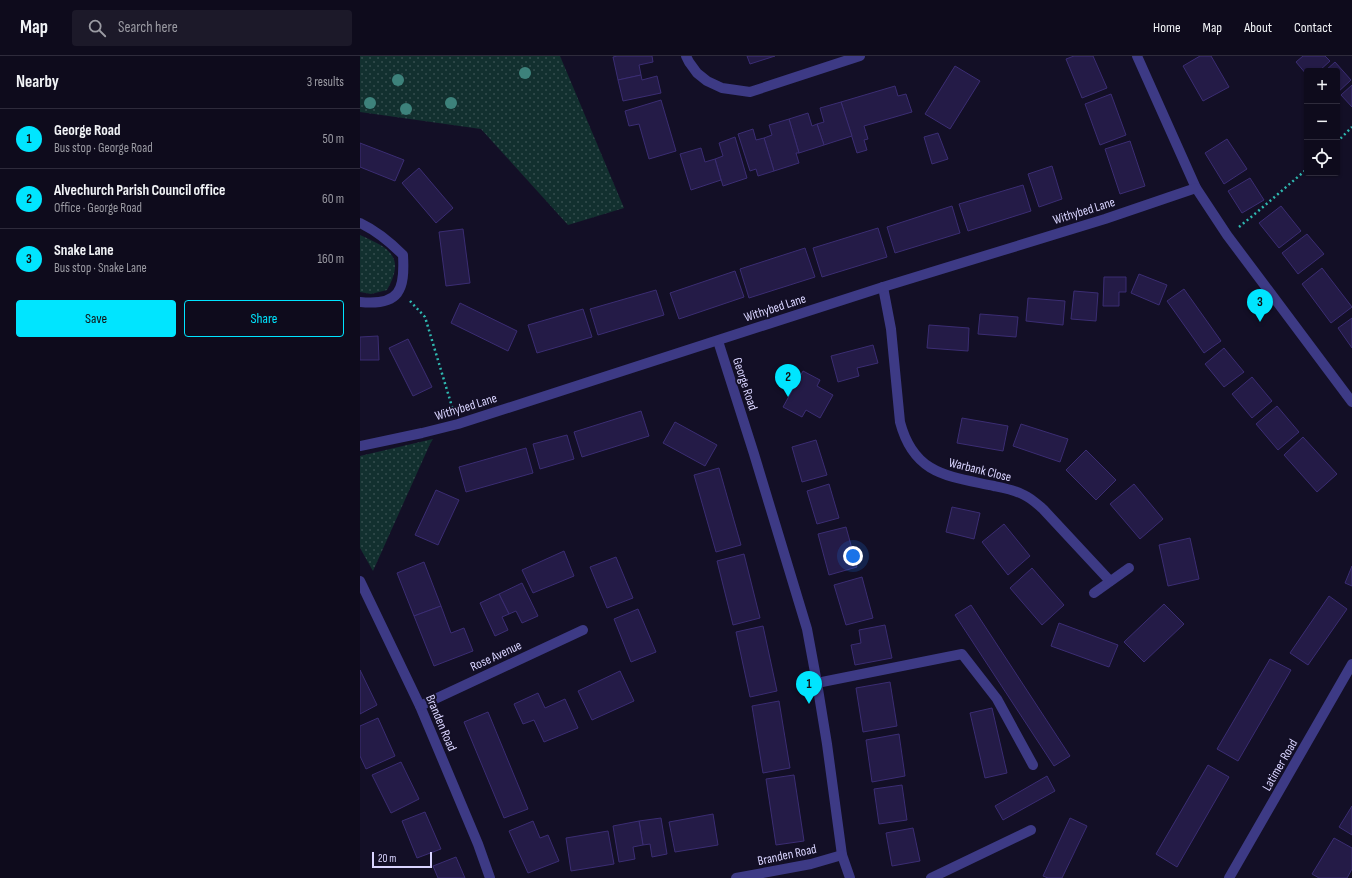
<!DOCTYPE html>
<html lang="en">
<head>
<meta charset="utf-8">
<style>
  body { margin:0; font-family:"Sofia Sans Condensed",sans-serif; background:#1c1929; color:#f1f3f6 }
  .controls { position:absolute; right:12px; top:12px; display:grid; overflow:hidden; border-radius:4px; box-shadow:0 1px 3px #0004 }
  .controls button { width:36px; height:36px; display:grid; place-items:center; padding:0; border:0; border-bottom:1px solid #2e2b3b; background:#0e0b1c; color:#f1f3f6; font:20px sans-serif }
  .scale { position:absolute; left:12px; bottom:10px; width:60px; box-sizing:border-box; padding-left:4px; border:2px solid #d9d4ff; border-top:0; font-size:11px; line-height:14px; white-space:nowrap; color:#d9d4ff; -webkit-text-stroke:3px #130f26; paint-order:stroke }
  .you { position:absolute; left:493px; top:500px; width:14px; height:14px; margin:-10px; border:3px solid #fff; border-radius:50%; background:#1a73e8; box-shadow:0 0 0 6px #1a73e833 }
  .badge { display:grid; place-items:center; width:26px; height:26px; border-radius:50%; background:#00e5ff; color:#111; font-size:13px; font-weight:700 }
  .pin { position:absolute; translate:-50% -33px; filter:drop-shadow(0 1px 2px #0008) }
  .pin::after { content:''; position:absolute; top:21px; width:14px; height:12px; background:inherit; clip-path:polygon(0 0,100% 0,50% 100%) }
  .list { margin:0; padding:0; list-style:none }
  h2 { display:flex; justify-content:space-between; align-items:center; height:52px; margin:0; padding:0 16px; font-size:17px }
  h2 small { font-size:13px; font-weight:400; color:#9b9ba3 }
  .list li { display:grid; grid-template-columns:26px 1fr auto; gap:12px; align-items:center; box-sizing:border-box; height:60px; padding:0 16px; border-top:1px solid #2e2b3b }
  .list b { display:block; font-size:15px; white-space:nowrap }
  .list p { margin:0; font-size:13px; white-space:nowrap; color:#9b9ba3 }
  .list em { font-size:13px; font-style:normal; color:#9b9ba3 }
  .actions { display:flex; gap:8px; padding:12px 16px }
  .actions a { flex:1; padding:9px 0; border:1px solid #00e5ff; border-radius:4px; text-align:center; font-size:14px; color:#00e5ff }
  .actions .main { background:#00e5ff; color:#111 }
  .icon { flex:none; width:22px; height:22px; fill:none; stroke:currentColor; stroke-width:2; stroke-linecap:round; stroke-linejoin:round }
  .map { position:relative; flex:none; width:992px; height:822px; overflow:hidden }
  header { display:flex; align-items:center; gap:24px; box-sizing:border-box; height:56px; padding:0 20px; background:#0e0b1c; border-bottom:1px solid #2e2b3b }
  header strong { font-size:19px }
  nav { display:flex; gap:22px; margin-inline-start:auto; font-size:14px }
  .search { width:280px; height:36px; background:#1c1929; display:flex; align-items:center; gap:10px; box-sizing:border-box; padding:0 14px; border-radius:4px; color:#9b9ba3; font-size:15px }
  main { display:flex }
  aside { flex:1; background:#0e0b1c }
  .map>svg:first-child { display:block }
</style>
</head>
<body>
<header>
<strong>Map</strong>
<div class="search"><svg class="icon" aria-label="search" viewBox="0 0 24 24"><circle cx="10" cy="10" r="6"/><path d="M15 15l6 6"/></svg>Search here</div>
<nav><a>Home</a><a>Map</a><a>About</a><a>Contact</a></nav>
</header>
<main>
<aside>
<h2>Nearby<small>3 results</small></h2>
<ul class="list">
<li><span class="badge">1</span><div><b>George Road</b><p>Bus stop · George Road</p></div><em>50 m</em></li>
<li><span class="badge">2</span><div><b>Alvechurch Parish Council office</b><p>Office · George Road</p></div><em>60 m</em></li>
<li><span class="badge">3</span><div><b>Snake Lane</b><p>Bus stop · Snake Lane</p></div><em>160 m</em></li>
</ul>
<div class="actions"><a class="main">Save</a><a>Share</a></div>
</aside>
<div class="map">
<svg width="992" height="822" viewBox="0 0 992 822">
  <defs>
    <pattern id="grass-dots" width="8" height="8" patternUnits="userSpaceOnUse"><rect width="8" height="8" fill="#12302f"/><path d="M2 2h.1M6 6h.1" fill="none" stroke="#344d4e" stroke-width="1.8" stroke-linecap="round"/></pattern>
  </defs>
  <rect width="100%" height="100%" fill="#130f26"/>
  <!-- grass -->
  <g fill="url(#grass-dots)">
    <polygon points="0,0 200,0 264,152 208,169 121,73 0,56"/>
    <path d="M0 179C29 192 46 200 27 234L11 238 0 236Z"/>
    <polygon points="73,383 70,388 13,515 0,492 0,400"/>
  </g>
  <!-- building -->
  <g fill="#241b47" stroke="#3b2d73">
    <polygon points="257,0 292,0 293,6 279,9 281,19 258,24 253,1"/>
    <polygon points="387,0 415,0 390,8"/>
    <polygon points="714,0 733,0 747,32 722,42 706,3"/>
    <polygon points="840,0 851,0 869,31 843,45 823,10"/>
    <polygon points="943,0 965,0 970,5 959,15 947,15 947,19 936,6"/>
    <polygon points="975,6 991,24 977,37 977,15 965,15"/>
    <polygon points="595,10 620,25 590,73 565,58"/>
    <polygon points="281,19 282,24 297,20 301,37 263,45 258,24"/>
    <polygon points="992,29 992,51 981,39"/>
    <polygon points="535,30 538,40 546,38 552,56 504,70 508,83 504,84 507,94 497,97 481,46"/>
    <polygon points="751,38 766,79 740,89 725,48"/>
    <polygon points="301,44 316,95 289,103 279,68 269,70 265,55"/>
    <polygon points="481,46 492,80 464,89 457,68 464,66 460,52"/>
    <polygon points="448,57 452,70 457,68 464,89 439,97 429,63"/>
    <polygon points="429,63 439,97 436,97 439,107 414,115 404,82 412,79 409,69"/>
    <polygon points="393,73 396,84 404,82 414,115 398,120 396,113 390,115 378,78"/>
    <polygon points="578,77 588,103 572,108 564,81"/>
    <polygon points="375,81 387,122 363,130 355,103 363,100 359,87"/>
    <polygon points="867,83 887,113 864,128 845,97"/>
    <polygon points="770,85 785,130 760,138 745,93"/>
    <polygon points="0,87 44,104 35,125 0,111"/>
    <polygon points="341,92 345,106 355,103 361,124 331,134 320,98"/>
    <polygon points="692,110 702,143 679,151 668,118"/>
    <polygon points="59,112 93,152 76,167 42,127"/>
    <polygon points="890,122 904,144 882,157 868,135"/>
    <polygon points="663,129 671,155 608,175 599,148"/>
    <polygon points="592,150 600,177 535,197 527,171"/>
    <polygon points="921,150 941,175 919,192 899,167"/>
    <polygon points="518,172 527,201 462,221 453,192"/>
    <polygon points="103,173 110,227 86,230 79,176"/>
    <polygon points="947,178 964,198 938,218 922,197"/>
    <polygon points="445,192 455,221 389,242 380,213"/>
    <polygon points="962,212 992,251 971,267 942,228"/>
    <polygon points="375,215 384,241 319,263 310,237"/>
    <polygon points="779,218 807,229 799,249 771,237"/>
    <polygon points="744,221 766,221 766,236 759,236 759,250 743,250"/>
    <polygon points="824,233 861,285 844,297 807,245"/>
    <polygon points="296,234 304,259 238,279 230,253"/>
    <polygon points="714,235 738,237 736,265 711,263"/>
    <polygon points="668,242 705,245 703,269 666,265"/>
    <polygon points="100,247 157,275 148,295 91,267"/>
    <polygon points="223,253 232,281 177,297 168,269"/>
    <polygon points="620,258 658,261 656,281 618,278"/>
    <polygon points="992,262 992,292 978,272"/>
    <polygon points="569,269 609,272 608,295 567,292"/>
    <polygon points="18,280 19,304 0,304 0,281"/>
    <polygon points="48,283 72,331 53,340 29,292"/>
    <polygon points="513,289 518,307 497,312 499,320 478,326 471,300"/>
    <polygon points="864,292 884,316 864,331 845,308"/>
    <polygon points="443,315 460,324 457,330 473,339 460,362 446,354 442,361 423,351"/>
    <polygon points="892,321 912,345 892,362 872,338"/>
    <polygon points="917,350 939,376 918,394 896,368"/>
    <polygon points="281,355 289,380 222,401 214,376"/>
    <polygon points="602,362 648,370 643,395 597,387"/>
    <polygon points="315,366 357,389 345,410 303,387"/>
    <polygon points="661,368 708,383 700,406 653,390"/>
    <polygon points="207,379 214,403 180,413 173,388"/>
    <polygon points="943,381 977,418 957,436 924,399"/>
    <polygon points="456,384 467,419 442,426 432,391"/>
    <polygon points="166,392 173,417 106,436 99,411"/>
    <polygon points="726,394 756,424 736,444 706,414"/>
    <polygon points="359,412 381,489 356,496 334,419"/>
    <polygon points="469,428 479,462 457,468 447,435"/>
    <polygon points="774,428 803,463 780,483 750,448"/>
    <polygon points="76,434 99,444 78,489 55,479"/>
    <polygon points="592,451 620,457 614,483 586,476"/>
    <polygon points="644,468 670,500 648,519 622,486"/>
    <polygon points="486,471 497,511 469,519 458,478"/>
    <polygon points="830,482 839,523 808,530 799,489"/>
    <polygon points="204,495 214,520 173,537 162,514"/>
    <polygon points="384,498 400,562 373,569 357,505"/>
    <polygon points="256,501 273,542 247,552 230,511"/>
    <polygon points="64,506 81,550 54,560 37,517"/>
    <polygon points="992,510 992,530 985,527"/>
    <polygon points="672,512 704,549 682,569 650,532"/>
    <polygon points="502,521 513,562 486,569 474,529"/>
    <polygon points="162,527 178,560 162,567 156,555 149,558 139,538"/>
    <polygon points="139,538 149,558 142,561 148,574 135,580 120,547"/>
    <polygon points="969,540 987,553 948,609 930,597"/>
    <polygon points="804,548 824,568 784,606 764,586"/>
    <polygon points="611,549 710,700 694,710 595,559"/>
    <polygon points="81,550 91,577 104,572 113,595 74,610 54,560"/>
    <polygon points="278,553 296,596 271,606 254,563"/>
    <polygon points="699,567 758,589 749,611 691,590"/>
    <polygon points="525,569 532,602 495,609 491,589 501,587 499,574"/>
    <polygon points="403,570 417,635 390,641 376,576"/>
    <polygon points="910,603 931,614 878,705 857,693"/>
    <polygon points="0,614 17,649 0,658"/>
    <polygon points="260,615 274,645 232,664 218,635"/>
    <polygon points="530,626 537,670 503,676 496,632"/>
    <polygon points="178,637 185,652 205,643 218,672 184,686 174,664 163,668 154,648"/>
    <polygon points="419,645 430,712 403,717 392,650"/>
    <polygon points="632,652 647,717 625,722 610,657"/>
    <polygon points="128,656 168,753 144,762 104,666"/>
    <polygon points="18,662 35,700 6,713 0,700 0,670"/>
    <polygon points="539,678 545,720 512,726 506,684"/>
    <polygon points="41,706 59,743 31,757 12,719"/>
    <polygon points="848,709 869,721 817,811 796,798"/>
    <polygon points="434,719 444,785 416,789 406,723"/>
    <polygon points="687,720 695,735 643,764 635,750"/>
    <polygon points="542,729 547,764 519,768 514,733"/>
    <polygon points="992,750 992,779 979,771"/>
    <polygon points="65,756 81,793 57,802 42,765"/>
    <polygon points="353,758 358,789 315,796 309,766"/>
    <polygon points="301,762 307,798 292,801 290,788 283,789 279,765"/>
    <polygon points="710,762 727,770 702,822 688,822 683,820"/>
    <polygon points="173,765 180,782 188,779 199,805 168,817 149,775"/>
    <polygon points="279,765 283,789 273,791 275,803 259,806 253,770"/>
    <polygon points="553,772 560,805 532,810 526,777"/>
    <polygon points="248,775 254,808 211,815 206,782"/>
    <polygon points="974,782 992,792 992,813 987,822 959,822 952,818"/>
    <polygon points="96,801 105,822 78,822 73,810"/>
  </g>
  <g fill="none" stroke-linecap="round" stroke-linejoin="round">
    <!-- path -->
    <g stroke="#2fb8b0" stroke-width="2.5" stroke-dasharray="2 3" stroke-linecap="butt">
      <polyline points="977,86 992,71"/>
      <polyline points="879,171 896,157 947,113"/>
      <polyline points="50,245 65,261 93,354"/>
    </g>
    <!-- minor -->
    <g stroke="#3d3a85" stroke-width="10">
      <polyline points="326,0 329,6 337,17 347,25 362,32 390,36 500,0"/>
      <polyline points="777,0 836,132 867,179 992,346"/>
      <path d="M0 167C17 175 29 185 43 199 45 234 40 250 0 246"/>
      <path d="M523 231 531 273 540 366C554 419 588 420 634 430 644 432 655 434 664 439 671 442 677 448 683 453L750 525"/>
      <polyline points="358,285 394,398 447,573 457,627 467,688 482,799 490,822"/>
      <polyline points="0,390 62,377 98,368 523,231 745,163 836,132"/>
      <polyline points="0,525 60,650 118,788 130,822"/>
      <polyline points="734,537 769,512"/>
      <polyline points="457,627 602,598 637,643 673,709"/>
      <polyline points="60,650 223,574"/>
      <polyline points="376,822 451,808 482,799"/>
      <polyline points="571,822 671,774"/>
      <polyline points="869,822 992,608"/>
    </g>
  </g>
  <!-- trees -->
  <g fill="#3d827b">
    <circle cx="165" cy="17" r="6"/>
    <circle cx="38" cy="24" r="6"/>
    <circle cx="10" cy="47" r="6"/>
    <circle cx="91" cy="47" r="6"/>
    <circle cx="46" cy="53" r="6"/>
  </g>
  <g text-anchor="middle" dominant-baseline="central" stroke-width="4" stroke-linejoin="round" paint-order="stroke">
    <!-- street labels -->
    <g font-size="13" fill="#d9d4ff" stroke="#130f26">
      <text transform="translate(724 155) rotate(-17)">Withybed Lane</text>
      <text transform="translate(415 252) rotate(-18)">Withybed Lane</text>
      <text transform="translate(385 328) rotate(72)">George Road</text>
      <text transform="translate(106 351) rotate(-17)">Withybed Lane</text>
      <text transform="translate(620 414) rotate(14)">Warbank Close</text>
      <text transform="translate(136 600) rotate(-25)">Rose Avenue</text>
      <text transform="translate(81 667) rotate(67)">Branden Road</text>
      <text transform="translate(920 709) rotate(-60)">Latimer Road</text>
      <text transform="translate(427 799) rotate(-12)">Branden Road</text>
    </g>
  </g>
</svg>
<div class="controls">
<button>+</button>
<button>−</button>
<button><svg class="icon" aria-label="locate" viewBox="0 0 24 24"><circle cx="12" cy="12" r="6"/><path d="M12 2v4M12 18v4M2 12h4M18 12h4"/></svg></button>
</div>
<div class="scale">20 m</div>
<div class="you"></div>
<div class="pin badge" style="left:449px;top:648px">1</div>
<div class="pin badge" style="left:428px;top:341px">2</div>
<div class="pin badge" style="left:900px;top:266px">3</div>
</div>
</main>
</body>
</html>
